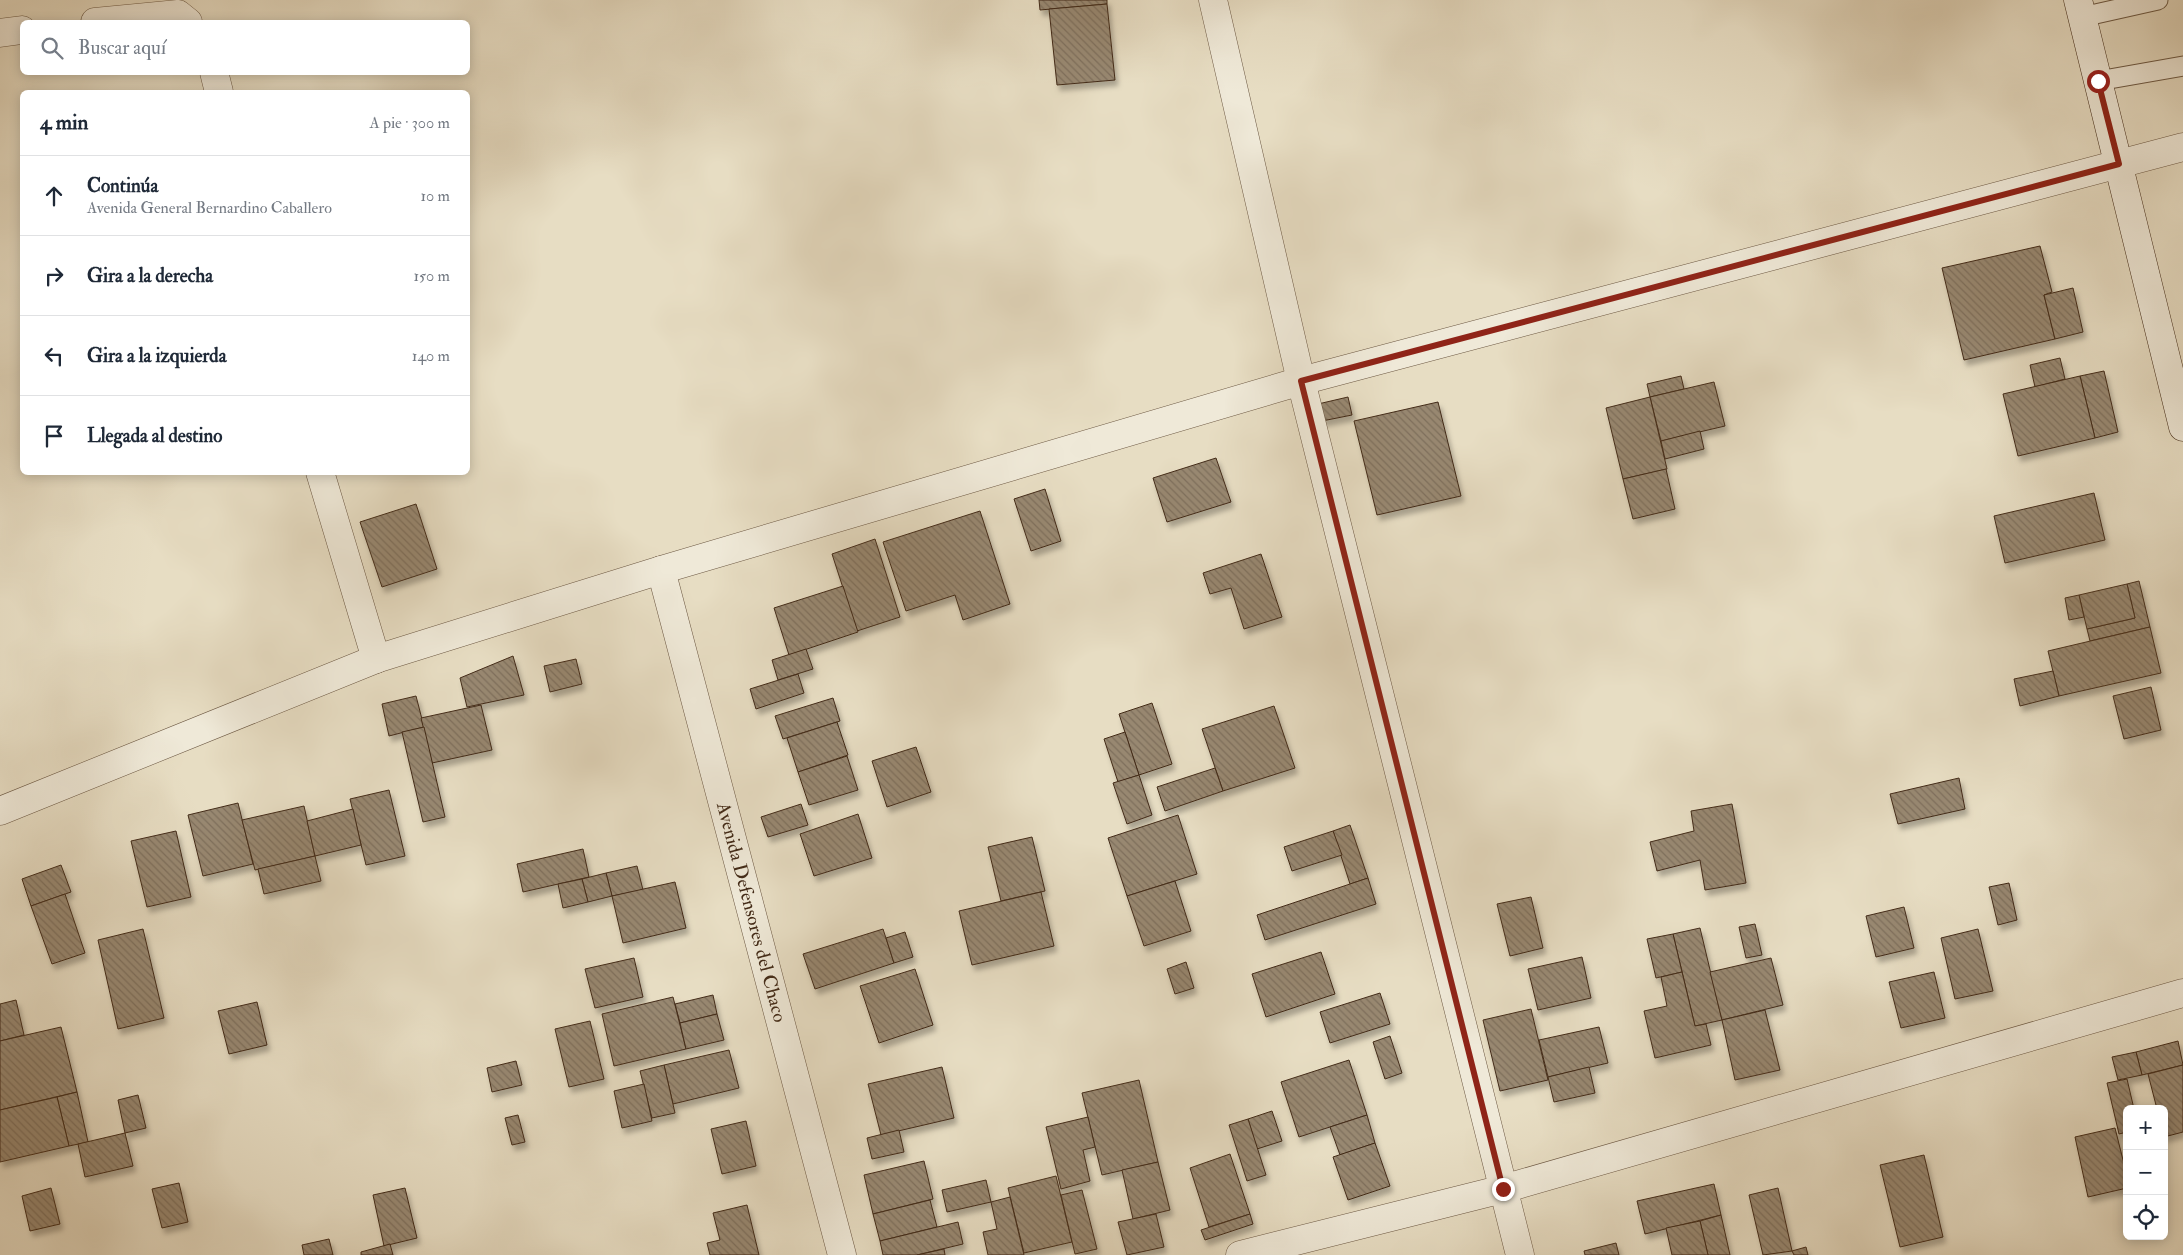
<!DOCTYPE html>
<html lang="es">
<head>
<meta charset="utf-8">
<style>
  body { margin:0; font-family:"IM FELL Double Pica",serif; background:#f2f2f3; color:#1f2937 }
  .controls { position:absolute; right:15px; bottom:15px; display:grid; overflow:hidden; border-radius:8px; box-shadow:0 2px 12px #0003 }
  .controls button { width:45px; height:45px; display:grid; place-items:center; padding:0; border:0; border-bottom:1px solid #e0e1e3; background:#fff; color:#1f2937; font:25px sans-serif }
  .stop { position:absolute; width:15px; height:15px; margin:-11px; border:4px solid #8f2418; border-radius:50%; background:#fff }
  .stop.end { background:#8f2418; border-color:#fff; box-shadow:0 1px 5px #0008 }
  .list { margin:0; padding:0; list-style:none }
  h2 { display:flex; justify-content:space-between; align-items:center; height:65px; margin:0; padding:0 20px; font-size:21px }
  h2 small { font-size:16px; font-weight:400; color:#747a83 }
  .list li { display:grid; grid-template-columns:32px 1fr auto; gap:15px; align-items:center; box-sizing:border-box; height:80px; padding:0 20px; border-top:1px solid #e0e1e3 }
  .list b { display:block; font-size:19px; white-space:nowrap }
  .list p { margin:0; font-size:16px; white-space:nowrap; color:#747a83 }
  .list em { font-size:16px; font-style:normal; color:#747a83 }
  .icon { flex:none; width:28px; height:28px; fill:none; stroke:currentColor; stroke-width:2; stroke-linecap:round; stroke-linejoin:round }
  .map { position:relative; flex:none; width:2183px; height:1255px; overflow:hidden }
  .search { position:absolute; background:#fff; box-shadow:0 2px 12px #0003; left:20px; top:20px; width:450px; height:55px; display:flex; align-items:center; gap:12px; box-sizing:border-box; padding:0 18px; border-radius:8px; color:#747a83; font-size:19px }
  .panel { position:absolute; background:#fff; box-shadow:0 2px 12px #0003; left:20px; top:90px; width:450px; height:385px; border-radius:8px }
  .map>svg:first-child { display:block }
</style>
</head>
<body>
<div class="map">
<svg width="2183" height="1255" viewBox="0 0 2183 1255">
  <defs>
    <pattern id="building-back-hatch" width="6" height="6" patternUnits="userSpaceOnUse" patternTransform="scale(1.25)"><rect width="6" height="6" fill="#988871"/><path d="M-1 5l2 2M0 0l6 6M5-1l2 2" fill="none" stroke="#7e6f5c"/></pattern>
    <filter id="shadow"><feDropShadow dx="3" dy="5.5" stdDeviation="2.5" flood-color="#0004"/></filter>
  </defs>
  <rect width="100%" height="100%" fill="#e7ddc3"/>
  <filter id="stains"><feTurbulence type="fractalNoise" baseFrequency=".004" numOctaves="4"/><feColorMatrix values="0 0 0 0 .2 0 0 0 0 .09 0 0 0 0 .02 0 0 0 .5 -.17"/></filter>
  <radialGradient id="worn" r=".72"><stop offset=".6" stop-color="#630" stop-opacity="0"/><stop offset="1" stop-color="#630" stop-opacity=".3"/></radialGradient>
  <!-- building -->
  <g fill="url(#building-back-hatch)" stroke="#432b18" filter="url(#shadow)">
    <polygon points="1039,0 1107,0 1107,4 1040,10"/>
    <polygon points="1107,4 1115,80 1057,85 1049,9"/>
    <polygon points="2040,246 2052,292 2044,295 2055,339 1964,360 1942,268"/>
    <polygon points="2073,288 2083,332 2055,339 2044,295"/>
    <polygon points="2060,358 2065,379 2035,387 2030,365"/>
    <polygon points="2104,371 2118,432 2095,438 2080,376"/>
    <polygon points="1681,376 1684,389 1650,397 1647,384"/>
    <polygon points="2080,376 2095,438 2018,456 2003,394"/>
    <polygon points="1714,382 1725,426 1661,441 1650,397"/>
    <polygon points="1348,397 1352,415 1322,421 1318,404"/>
    <polygon points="1650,397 1667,469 1623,479 1606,408"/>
    <polygon points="1438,402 1461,496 1377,515 1354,421"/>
    <polygon points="1700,431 1704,449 1665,459 1661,441"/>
    <polygon points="1216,458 1231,502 1167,522 1153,478"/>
    <polygon points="1666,469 1675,509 1633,519 1623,479"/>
    <polygon points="1045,489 1061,541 1031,551 1014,499"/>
    <polygon points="2094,493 2105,540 2005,563 1994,516"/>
    <polygon points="416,504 437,569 382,587 360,522"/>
    <polygon points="980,511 1010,604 963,620 955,595 906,611 883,542"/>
    <polygon points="875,539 900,617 857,631 832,554"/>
    <polygon points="1261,554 1282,617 1244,629 1231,588 1210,594 1203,573"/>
    <polygon points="2139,581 2150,627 2090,641 2087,629 2135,618 2127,584"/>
    <polygon points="2127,584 2135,618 2087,629 2079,595"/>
    <polygon points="843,586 858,632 789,655 774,608"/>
    <polygon points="2079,595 2084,617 2069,620 2065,598"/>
    <polygon points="2150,627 2161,673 2059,696 2048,651"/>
    <polygon points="806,649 813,669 778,680 772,660"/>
    <polygon points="513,656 524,695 467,707 460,678"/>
    <polygon points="576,659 582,684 550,692 544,666"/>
    <polygon points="2053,671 2059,696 2020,706 2014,679"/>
    <polygon points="798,674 804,693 756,709 750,689"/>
    <polygon points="2151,687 2161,730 2124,739 2113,696"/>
    <polygon points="416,696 424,727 389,736 382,704"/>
    <polygon points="833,698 840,721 783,739 775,716"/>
    <polygon points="1152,703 1172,764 1139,775 1119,714"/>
    <polygon points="481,705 492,750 432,763 421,718"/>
    <polygon points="1274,706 1295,768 1223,791 1202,729"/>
    <polygon points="837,722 848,755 798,772 787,738"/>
    <polygon points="424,727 445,817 423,822 402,732"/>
    <polygon points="1125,732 1139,775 1118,782 1104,739"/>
    <polygon points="916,747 931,792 887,807 872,761"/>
    <polygon points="847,756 858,790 809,805 798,772"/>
    <polygon points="1215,768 1223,791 1165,811 1157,787"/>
    <polygon points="1139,775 1152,815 1127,824 1113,783"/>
    <polygon points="1959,778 1965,809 1898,824 1890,794"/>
    <polygon points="389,790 405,856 366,865 350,799"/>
    <polygon points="238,803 253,864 203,876 188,815"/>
    <polygon points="801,804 808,825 768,837 761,817"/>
    <polygon points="1732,804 1746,883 1705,890 1700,860 1657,871 1650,842 1694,831 1691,811"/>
    <polygon points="304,806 315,856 255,870 242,820"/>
    <polygon points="353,809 361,845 315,856 307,821"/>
    <polygon points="858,814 872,858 814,876 800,834"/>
    <polygon points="1178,815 1197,874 1127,896 1108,838"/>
    <polygon points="1350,825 1368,878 1350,884 1333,831"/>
    <polygon points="176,831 191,897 147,907 131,841"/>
    <polygon points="1333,831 1342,855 1292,871 1284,847"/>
    <polygon points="1032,837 1045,891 1001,901 988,847"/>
    <polygon points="583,849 589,877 523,892 517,864"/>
    <polygon points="315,856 321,881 264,894 258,869"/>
    <polygon points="61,865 71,892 31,906 22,879"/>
    <polygon points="637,866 643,890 612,896 606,873"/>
    <polygon points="606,873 612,896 588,902 582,879"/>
    <polygon points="1368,878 1376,904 1265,940 1257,915"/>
    <polygon points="582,879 588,902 563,908 558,884"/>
    <polygon points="1175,881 1191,931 1144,946 1127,896"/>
    <polygon points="675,882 686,928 623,943 612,896"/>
    <polygon points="2009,883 2017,920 1998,925 1989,887"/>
    <polygon points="1041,892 1054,946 972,965 959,911"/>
    <polygon points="65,894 85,953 52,964 31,906"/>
    <polygon points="1531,897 1543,948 1510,956 1497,904"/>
    <polygon points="1904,907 1914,948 1876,957 1866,916"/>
    <polygon points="1755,924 1762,955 1746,958 1739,927"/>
    <polygon points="1700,928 1722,1020 1695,1026 1673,934"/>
    <polygon points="143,929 164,1018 118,1029 98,940"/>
    <polygon points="883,929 894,963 815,989 803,954"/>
    <polygon points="1978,929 1993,991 1955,999 1941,938"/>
    <polygon points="905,932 913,957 894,963 886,938"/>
    <polygon points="1673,934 1682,972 1656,978 1647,939"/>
    <polygon points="1321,952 1335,994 1266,1017 1252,974"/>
    <polygon points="1582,957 1591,998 1538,1010 1528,969"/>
    <polygon points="634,958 643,997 595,1008 585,969"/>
    <polygon points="1771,958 1783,1005 1722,1020 1710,972"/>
    <polygon points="1186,962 1194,988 1175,994 1167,969"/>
    <polygon points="915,969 933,1025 879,1043 860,986"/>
    <polygon points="1682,972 1695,1026 1706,1024 1711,1045 1655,1058 1644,1011 1667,1006 1661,977"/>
    <polygon points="1934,972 1945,1018 1901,1028 1889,982"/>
    <polygon points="1380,993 1390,1024 1330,1043 1320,1012"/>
    <polygon points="713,995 717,1014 680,1023 675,1004"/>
    <polygon points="673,997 686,1049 614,1066 602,1014"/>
    <polygon points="16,1000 24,1035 0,1041 0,1004"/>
    <polygon points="257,1002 267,1045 229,1054 218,1011"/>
    <polygon points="1531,1009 1548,1080 1500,1091 1483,1020"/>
    <polygon points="1765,1010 1780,1070 1735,1080 1722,1020"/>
    <polygon points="717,1014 724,1040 686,1049 680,1023"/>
    <polygon points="590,1021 604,1079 569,1087 555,1029"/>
    <polygon points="61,1027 77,1092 0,1110 0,1041"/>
    <polygon points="1599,1027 1608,1063 1548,1077 1539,1040"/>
    <polygon points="1390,1036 1402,1073 1385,1079 1373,1042"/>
    <polygon points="2178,1041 2183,1065 2142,1075 2136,1052"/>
    <polygon points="729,1050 739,1088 673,1104 664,1065"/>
    <polygon points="2136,1052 2142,1075 2118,1080 2112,1057"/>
    <polygon points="1349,1060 1367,1115 1299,1137 1281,1082"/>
    <polygon points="516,1061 522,1085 492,1092 487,1068"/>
    <polygon points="664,1065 675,1113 652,1118 640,1071"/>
    <polygon points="2183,1065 2183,1132 2164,1137 2164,1109 2157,1109 2148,1074"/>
    <polygon points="942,1067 954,1118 881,1135 868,1084"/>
    <polygon points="1589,1067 1595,1093 1554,1102 1548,1077"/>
    <polygon points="2127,1079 2134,1109 2127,1109 2127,1132 2119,1134 2107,1083"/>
    <polygon points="1139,1080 1158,1162 1102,1175 1082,1093"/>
    <polygon points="644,1084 652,1121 622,1128 614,1091"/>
    <polygon points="77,1092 88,1142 69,1146 57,1097"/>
    <polygon points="138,1095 146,1128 125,1133 118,1100"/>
    <polygon points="57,1097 69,1146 0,1162 0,1110"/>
    <polygon points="1272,1111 1282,1141 1257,1149 1248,1119"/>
    <polygon points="518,1115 525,1142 512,1145 505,1118"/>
    <polygon points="1367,1115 1375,1143 1340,1155 1330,1127"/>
    <polygon points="1088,1117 1095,1147 1083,1150 1090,1181 1061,1189 1046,1127"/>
    <polygon points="1248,1119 1266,1175 1247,1181 1229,1125"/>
    <polygon points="746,1121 756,1166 722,1174 711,1129"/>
    <polygon points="2115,1128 2127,1176 2127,1188 2088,1197 2075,1137"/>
    <polygon points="899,1130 904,1152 872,1159 867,1138"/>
    <polygon points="125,1133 133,1166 85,1177 78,1144"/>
    <polygon points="1375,1143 1390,1186 1348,1200 1333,1157"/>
    <polygon points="1230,1154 1250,1214 1209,1227 1190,1168"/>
    <polygon points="1924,1155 1943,1237 1900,1247 1880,1165"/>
    <polygon points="924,1161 933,1199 873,1214 864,1175"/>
    <polygon points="1158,1162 1170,1210 1133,1219 1122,1170"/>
    <polygon points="1056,1176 1072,1242 1024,1253 1008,1188"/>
    <polygon points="986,1180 991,1202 947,1212 942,1190"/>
    <polygon points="179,1183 188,1222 162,1228 152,1189"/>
    <polygon points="1714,1184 1721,1215 1645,1234 1637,1201"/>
    <polygon points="51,1188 60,1224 30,1231 22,1196"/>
    <polygon points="405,1188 417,1238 384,1246 373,1195"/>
    <polygon points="1778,1188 1792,1251 1763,1255 1749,1195"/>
    <polygon points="1082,1190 1097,1249 1075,1254 1061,1195"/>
    <polygon points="1010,1197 1024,1255 988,1255 983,1232 997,1229 991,1202"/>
    <polygon points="930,1200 937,1227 880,1241 873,1214"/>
    <polygon points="747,1205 759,1255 710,1255 707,1243 720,1240 713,1213"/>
    <polygon points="1156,1214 1164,1247 1127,1255 1118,1222"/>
    <polygon points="1250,1214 1253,1224 1205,1240 1201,1230"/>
    <polygon points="1721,1215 1730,1255 1708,1255 1700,1221"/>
    <polygon points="1700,1221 1708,1255 1672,1255 1666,1228"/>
    <polygon points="958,1222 963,1244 917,1255 883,1255 880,1241"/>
    <polygon points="329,1239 333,1255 304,1255 302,1245"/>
    <polygon points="1616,1243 1619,1255 1585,1255 1584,1251"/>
    <polygon points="390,1244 393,1255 361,1255 361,1252"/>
    <polygon points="1806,1247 1808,1255 1794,1255 1792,1251"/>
    <polygon points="944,1249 945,1255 917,1255"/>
  </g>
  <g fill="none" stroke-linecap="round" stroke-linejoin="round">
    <defs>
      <g id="service">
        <polyline points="2082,17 2158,0"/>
        <polyline points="2098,81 2183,66"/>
      </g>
      <g id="minor">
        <polyline points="1213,0 1301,381 1520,1255"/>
        <polyline points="95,22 178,14 188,22"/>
        <polyline points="0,33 22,30"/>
        <polyline points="214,72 219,92"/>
        <polyline points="320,472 376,659"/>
        <path id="s1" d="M661 570 842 1255"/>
        <polyline points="0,811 376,659 661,570 1301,381 2183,147"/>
        <polyline points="1240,1255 1503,1189 2183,993"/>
      </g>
      <polyline id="secondary" points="2078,0 2183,427"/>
    </defs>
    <!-- service casing -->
    <use href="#service" stroke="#6c5843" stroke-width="21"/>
    <!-- minor casing -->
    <use href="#minor" stroke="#6c5843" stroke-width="29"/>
    <!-- secondary casing -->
    <use href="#secondary" stroke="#432b18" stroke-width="29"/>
    <!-- service -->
    <use href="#service" stroke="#efe9d8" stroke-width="19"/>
    <!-- minor -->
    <use href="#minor" stroke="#efe9d8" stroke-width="28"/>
    <!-- secondary -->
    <use href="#secondary" stroke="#efe9d8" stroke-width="28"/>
  </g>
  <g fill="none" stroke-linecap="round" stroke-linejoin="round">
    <!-- route -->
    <polyline stroke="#8f2418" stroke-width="6" points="1503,1189 1301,381 2119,164 2098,81"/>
  </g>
  <g text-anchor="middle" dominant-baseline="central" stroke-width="4" stroke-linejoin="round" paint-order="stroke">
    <!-- street labels -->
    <g font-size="19" fill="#432b18" stroke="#efe9d8">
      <text stroke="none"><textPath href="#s1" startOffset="354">Avenida Defensores del Chaco</textPath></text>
    </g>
  </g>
  <rect width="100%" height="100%" filter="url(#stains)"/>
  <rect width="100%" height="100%" fill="url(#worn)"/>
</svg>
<div class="controls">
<button>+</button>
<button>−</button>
<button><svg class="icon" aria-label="locate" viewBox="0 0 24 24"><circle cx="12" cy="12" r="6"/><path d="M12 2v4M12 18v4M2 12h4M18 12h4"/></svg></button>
</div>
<div class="stop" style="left:2098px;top:81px"></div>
<div class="stop end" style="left:1503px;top:1189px"></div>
<div class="search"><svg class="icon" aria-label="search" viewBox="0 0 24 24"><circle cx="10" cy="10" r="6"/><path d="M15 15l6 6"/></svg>Buscar aquí</div>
<section class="panel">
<h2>4 min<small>A pie · 300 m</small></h2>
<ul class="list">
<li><svg class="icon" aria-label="ahead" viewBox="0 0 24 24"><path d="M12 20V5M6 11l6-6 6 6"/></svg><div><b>Continúa</b><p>Avenida General Bernardino Caballero</p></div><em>10 m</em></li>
<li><svg class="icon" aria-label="right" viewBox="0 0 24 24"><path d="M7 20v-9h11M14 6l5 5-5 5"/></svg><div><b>Gira a la derecha</b></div><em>150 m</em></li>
<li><svg class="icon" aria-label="left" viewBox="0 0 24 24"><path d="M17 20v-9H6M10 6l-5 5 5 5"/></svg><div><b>Gira a la izquierda</b></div><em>140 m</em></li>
<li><svg class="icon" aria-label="arrive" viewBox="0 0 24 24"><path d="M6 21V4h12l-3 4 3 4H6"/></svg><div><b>Llegada al destino</b></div></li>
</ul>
</section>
</div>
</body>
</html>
